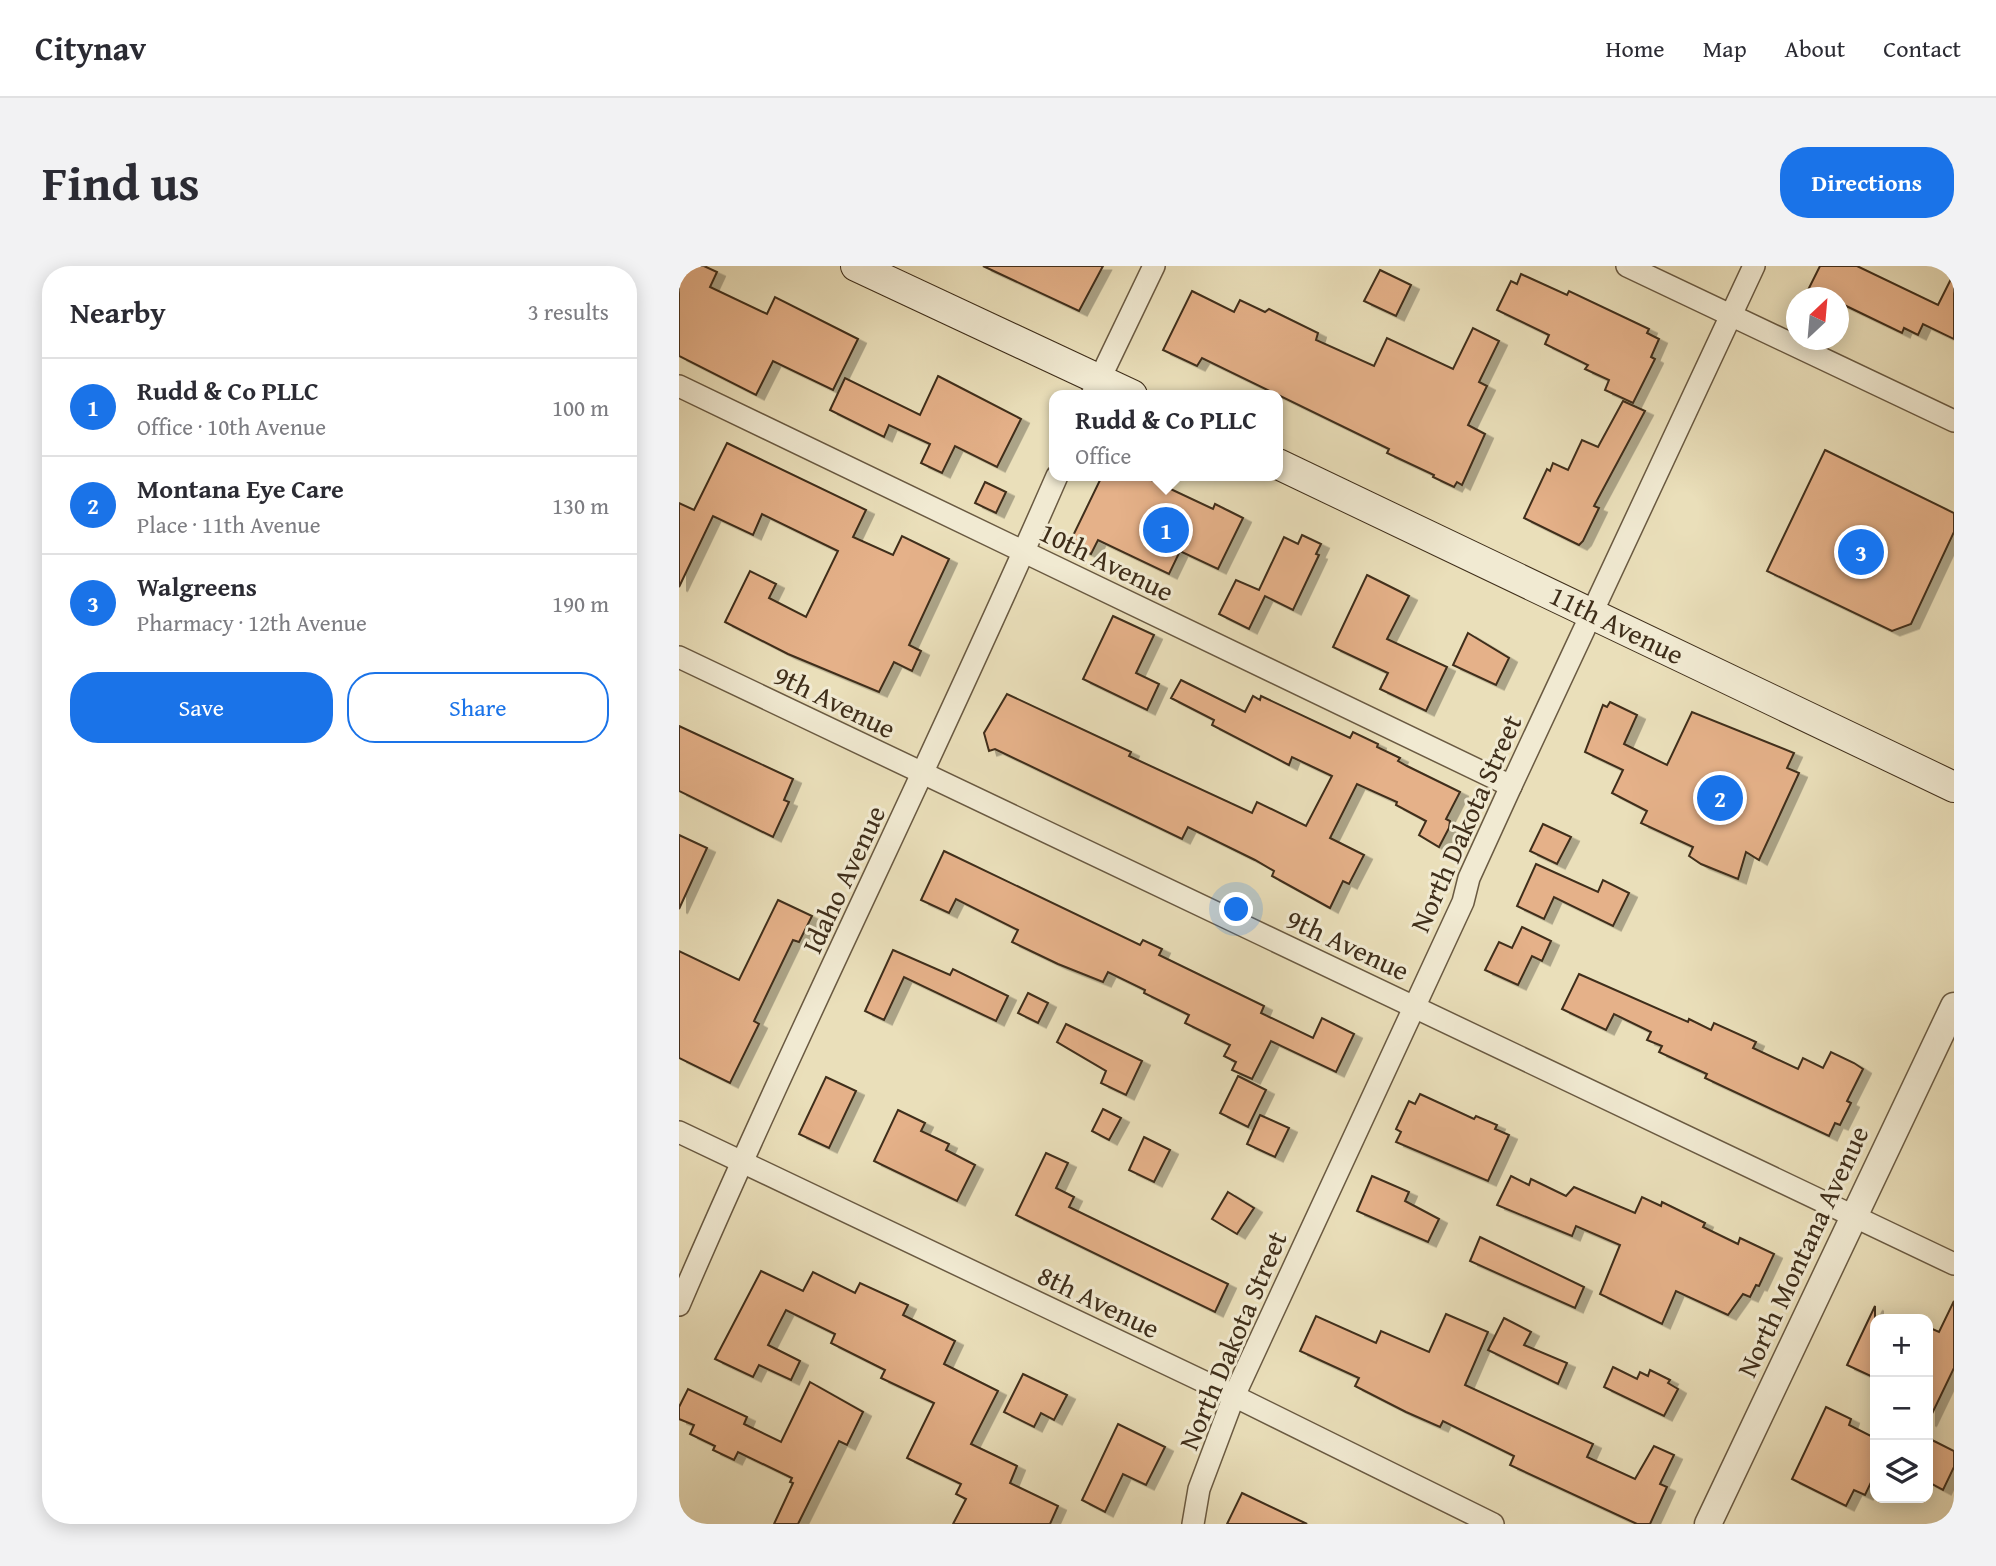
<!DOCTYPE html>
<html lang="en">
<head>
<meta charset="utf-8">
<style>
  body { margin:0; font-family:"Gentium Book Plus",serif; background:#f2f2f3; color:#2b2b33 }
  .controls { position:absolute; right:21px; bottom:21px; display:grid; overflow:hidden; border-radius:14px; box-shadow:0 4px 18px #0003 }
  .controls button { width:63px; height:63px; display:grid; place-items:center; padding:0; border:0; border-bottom:2px solid #e1e1e2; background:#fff; color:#2b2b33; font:35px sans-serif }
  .compass { position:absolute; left:1107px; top:21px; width:63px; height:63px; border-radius:50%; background:#fff; box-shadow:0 4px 18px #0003; rotate:26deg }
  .you { position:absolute; left:558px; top:644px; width:24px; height:24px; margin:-18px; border:5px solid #fff; border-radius:50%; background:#1a73e8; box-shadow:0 0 0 10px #1a73e833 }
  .badge { display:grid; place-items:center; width:46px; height:46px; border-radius:50%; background:#1a73e8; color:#fff; font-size:23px; font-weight:700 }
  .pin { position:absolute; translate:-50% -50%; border:4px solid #fff; box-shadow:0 2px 7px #0006 }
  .popup { position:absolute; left:370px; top:124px; width:234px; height:91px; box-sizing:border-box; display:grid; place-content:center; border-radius:14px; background:#fff; filter:drop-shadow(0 2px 5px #0005); font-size:23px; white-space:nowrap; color:#7c7c81 }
  .popup b { font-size:26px; color:#2b2b33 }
  .popup::after { content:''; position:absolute; left:50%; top:100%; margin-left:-14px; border:14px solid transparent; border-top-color:#fff }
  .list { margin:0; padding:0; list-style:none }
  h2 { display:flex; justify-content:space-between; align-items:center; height:91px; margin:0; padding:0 28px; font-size:30px }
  h2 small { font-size:23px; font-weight:400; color:#7c7c81 }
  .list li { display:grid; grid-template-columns:46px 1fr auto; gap:21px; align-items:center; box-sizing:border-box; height:98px; padding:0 28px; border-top:2px solid #e1e1e2 }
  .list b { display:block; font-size:26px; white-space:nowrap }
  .list p { margin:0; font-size:23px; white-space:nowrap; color:#7c7c81 }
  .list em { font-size:23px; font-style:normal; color:#7c7c81 }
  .actions { display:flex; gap:14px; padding:21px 28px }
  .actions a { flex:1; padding:16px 0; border:2px solid #1a73e8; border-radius:28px; text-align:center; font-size:24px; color:#1a73e8 }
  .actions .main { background:#1a73e8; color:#fff }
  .icon { flex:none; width:38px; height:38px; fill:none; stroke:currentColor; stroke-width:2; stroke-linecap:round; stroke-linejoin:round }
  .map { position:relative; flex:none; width:1275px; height:1258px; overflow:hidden; border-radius:28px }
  header { display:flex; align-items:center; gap:42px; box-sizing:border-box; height:98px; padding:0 35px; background:#fff; border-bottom:2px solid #e1e1e2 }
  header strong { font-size:33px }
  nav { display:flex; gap:38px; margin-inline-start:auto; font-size:24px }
  .intro { display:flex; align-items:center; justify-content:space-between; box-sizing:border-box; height:168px; padding:0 42px }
  h1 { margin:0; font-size:49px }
  .button { padding:18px 32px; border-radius:28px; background:#1a73e8; color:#fff; font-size:24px; font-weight:700 }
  main { display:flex; gap:42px; padding:0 42px }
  aside { flex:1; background:#fff; border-radius:28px; box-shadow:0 4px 18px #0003 }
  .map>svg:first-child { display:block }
</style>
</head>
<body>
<header>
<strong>Citynav</strong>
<nav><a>Home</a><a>Map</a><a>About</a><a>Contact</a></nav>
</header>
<div class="intro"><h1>Find us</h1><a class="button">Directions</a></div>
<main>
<aside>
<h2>Nearby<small>3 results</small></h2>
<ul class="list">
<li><span class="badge">1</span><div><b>Rudd &amp; Co PLLC</b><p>Office · 10th Avenue</p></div><em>100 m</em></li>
<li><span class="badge">2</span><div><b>Montana Eye Care</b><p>Place · 11th Avenue</p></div><em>130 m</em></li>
<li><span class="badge">3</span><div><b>Walgreens</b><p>Pharmacy · 12th Avenue</p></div><em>190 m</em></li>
</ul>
<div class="actions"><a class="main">Save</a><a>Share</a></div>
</aside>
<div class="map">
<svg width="1275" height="1258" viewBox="0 0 1275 1258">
  <defs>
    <filter id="shadow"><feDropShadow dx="8" dy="4.5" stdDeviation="0" flood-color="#0004"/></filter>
  </defs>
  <rect width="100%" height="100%" fill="#eadfba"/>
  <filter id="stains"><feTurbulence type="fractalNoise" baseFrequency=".00286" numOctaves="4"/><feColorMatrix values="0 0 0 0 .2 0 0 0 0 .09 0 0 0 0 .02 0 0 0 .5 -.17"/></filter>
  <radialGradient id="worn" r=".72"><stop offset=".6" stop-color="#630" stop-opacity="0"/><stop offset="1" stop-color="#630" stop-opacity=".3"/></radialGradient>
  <!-- building -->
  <g fill="#e5b189" stroke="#3f2e1a" stroke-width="2" filter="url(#shadow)">
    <polygon points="0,0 25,0 38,6 31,21 88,48 96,31 179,73 154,124 94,95 77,129 0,90"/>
    <polygon points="304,0 424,0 400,45"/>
    <polygon points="1141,0 1178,0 1259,39 1275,7 1275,73 1244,58 1239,69 1225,62 1223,67 1159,36 1159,32 1125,32"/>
    <polygon points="701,4 732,19 717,50 685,35"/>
    <polygon points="842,8 888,29 890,25 970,63 968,67 980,73 972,91 976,93 954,137 926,124 930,114 906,103 909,99 866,78 870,69 818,44 832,15 838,18"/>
    <polygon points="513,25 555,46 561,34 586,46 590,43 639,67 637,74 695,100 708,72 774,103 794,62 820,75 800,116 808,120 789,159 806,168 783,219 778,216 775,221 754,211 755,209 708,187 710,183 523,92 518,100 484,84"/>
    <polygon points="259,110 342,153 318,201 276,180 263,207 242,197 251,178 210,159 205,171 151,144 166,112 241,149"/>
    <polygon points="944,135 966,145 915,240 920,242 904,275 900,279 845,252 868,203 871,205 874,197 889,204 903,174 919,181"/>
    <polygon points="48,177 187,244 174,271 214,289 223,270 270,293 230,379 242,385 233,405 215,396 200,426 109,388 46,356 71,305 97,318 90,332 127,351 159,285 83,248 74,269 34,250 0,321 0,237 15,244"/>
    <polygon points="1146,184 1275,247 1275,266 1232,358 1213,365 1088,305"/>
    <polygon points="423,210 464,210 534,243 536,238 564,252 539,303 501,285 490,308 419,274 412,288 390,278"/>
    <polygon points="306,216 327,226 317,247 296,237"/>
    <polygon points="623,269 642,278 637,288 640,289 614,344 586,330 570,363 540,348 557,314 580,324 605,271 619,278"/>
    <polygon points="688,309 730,330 708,373 768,401 747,445 701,423 709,407 654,381"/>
    <polygon points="434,350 475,369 457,407 480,418 468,444 404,413"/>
    <polygon points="789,367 830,392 817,419 774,399"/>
    <polygon points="502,414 566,446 574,430 581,434 582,430 671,472 674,466 699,478 698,481 721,492 719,495 728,500 781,526 767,553 771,555 770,562 760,581 740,569 747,555 717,539 718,536 678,518 651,572 685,589 670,618 664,615 651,642 593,610 595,605 576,594 509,561 503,573 316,483 310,485 305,467 328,428 452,486 450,490 573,547 578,536 627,560 653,510 613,491 610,499 533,459 535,454 492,432"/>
    <polygon points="931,436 958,449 945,478 988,499 1013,446 1115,487 1108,502 1120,507 1080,594 1067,586 1059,613 1022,598 1010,590 1014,581 962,557 968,545 933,527 944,504 906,486 924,439 928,441"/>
    <polygon points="0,460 114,513 105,534 110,536 94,571 0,525"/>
    <polygon points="864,558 892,571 878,598 851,585"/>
    <polygon points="0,569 28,582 0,643"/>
    <polygon points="265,585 461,679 464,674 483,683 480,689 585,740 582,747 634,772 643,752 675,768 657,806 592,775 573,813 553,804 557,796 545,790 551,779 506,757 510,749 465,727 466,724 429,706 424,716 379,698 333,676 339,664 277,633 270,647 242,634"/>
    <polygon points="857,598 919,626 924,614 950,627 934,660 875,631 865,653 838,640"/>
    <polygon points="99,634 133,650 120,676 114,674 75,755 80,758 51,817 0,792 0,685 60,714"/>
    <polygon points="843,661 872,675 863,695 853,690 839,719 806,704 820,676 833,682"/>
    <polygon points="214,684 271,709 274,703 329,730 317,755 225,711 205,754 186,745"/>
    <polygon points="900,708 1009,756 1010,753 1032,764 1035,757 1077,776 1074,782 1119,803 1124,792 1144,802 1152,786 1175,797 1184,803 1168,835 1172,837 1161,859 1156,857 1150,870 1026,812 1028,808 980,786 983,780 968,774 972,766 935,748 927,764 883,743"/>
    <polygon points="349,727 369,737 359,757 339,747"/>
    <polygon points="387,758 463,795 447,829 422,817 427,805 378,776"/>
    <polygon points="559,810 587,824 569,861 541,847"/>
    <polygon points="147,811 177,825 150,882 120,868"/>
    <polygon points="741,828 795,853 797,850 818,859 816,863 830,869 809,915 717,876 722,866 717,863 730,835 736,838"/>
    <polygon points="424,843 442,852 430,874 413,865"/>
    <polygon points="219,844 246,857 242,865 270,878 267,884 296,899 278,935 195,895"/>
    <polygon points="581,849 610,862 596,891 568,878"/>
    <polygon points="465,871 491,884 475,916 450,904"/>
    <polygon points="367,887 389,897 377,922 395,931 390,941 549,1018 536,1046 337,949"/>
    <polygon points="693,910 730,926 726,935 760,953 749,976 678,945"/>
    <polygon points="832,910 850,919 852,913 887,930 895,921 956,947 963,931 982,940 983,936 1026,957 1024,961 1059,978 1061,972 1095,988 1080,1020 1077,1019 1071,1031 1064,1028 1049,1049 997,1025 983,1058 921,1028 941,979 897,960 893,970 818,939"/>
    <polygon points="549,926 575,942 558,968 533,953"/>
    <polygon points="801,971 905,1021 896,1042 791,995"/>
    <polygon points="82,1005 124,1025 134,1006 176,1027 181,1017 229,1039 224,1049 276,1075 265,1098 319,1125 292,1178 338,1200 331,1217 379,1240 371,1258 274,1258 287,1233 277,1228 282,1218 228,1192 255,1137 202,1112 206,1104 152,1077 156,1068 107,1044 89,1079 121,1095 112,1114 80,1099 74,1111 36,1093"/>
    <polygon points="1275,1035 1275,1102 1249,1156 1249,1061 1260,1066"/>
    <polygon points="1196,1040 1196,1112 1168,1099"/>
    <polygon points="767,1048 809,1066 786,1119 914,1178 908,1191 956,1213 975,1180 995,1189 981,1218 988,1221 971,1258 958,1258 831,1199 835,1190 764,1155 761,1161 727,1146 676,1120 680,1112 621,1085 637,1050 697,1077 702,1065 750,1086"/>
    <polygon points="825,1052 852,1066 845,1079 888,1097 879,1118 809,1084"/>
    <polygon points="934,1101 958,1113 961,1106 969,1110 971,1104 991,1114 989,1117 999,1123 985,1150 925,1121"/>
    <polygon points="344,1108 388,1129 375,1154 362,1147 355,1161 325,1146"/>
    <polygon points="131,1116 184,1146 168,1179 160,1175 119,1258 95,1258 114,1217 111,1216 113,1212 59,1186 55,1194 34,1184 36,1180 11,1168 15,1159 0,1153 0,1141 9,1123 68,1151 65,1158 102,1176"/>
    <polygon points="1147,1141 1172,1153 1170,1159 1196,1172 1196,1208 1186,1229 1175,1224 1167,1240 1113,1213"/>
    <polygon points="439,1158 486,1181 467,1219 444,1208 426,1246 403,1234"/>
    <polygon points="1249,1172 1275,1185 1275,1201 1264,1224 1249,1216"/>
    <polygon points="563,1227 628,1258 548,1258"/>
  </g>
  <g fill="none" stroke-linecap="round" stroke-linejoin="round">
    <defs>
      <g id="minor">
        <polyline points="948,0 1275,155"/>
        <polyline points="0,120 832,520"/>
        <polyline points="413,129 475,0"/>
        <polyline points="0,391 1275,998"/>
        <polyline points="0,866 555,1130 814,1258"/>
        <path d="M0 1039C120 760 257 488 378 210"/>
        <polyline points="514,1258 520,1223 555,1130 784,636 790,612 832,520 1075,0"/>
      </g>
      <polyline id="tertiary" points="1029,1258 1275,740"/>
      <g id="secondary">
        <polyline points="177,0 453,129"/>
        <polyline points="599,198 1275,521"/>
      </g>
    </defs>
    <!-- minor casing -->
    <use href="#minor" stroke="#6a5a42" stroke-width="24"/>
    <!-- tertiary casing -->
    <use href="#tertiary" stroke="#6a5a42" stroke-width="29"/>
    <!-- secondary casing -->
    <use href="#secondary" stroke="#3f2e1a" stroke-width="32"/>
    <!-- minor -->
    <use href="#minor" stroke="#f1ead2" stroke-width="21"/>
    <!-- tertiary -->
    <use href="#tertiary" stroke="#f1ead2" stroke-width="26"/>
    <!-- secondary -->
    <use href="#secondary" stroke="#f1ead2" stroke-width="30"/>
  </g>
  <g text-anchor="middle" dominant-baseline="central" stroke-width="6" stroke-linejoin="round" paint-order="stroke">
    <!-- street labels -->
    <g font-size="28" fill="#3f2e1a" stroke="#f1ead2">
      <text transform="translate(428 295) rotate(26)">10th Avenue</text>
      <text transform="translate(938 358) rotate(26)">11th Avenue</text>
      <text transform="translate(156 435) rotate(26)">9th Avenue</text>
      <text transform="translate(786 557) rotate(-66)">North Dakota Street</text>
      <text transform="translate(164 613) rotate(-65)">Idaho Avenue</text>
      <text transform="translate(669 678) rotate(25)">9th Avenue</text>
      <text transform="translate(1123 985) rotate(-65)">North Montana Avenue</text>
      <text transform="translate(420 1035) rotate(26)">8th Avenue</text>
      <text transform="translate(553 1074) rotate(-67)">North Dakota Street</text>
    </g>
  </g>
  <rect width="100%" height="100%" filter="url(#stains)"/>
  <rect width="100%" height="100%" fill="url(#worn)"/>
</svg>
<div class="controls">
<button>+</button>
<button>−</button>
<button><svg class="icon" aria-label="layers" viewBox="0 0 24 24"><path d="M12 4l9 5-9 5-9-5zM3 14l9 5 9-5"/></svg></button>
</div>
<svg class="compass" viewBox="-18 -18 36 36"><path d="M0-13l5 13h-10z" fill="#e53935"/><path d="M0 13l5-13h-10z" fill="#7c7c81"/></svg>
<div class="you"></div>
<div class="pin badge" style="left:487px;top:264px">1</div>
<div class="popup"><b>Rudd &amp; Co PLLC</b>Office</div>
<div class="pin badge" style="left:1041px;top:532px">2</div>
<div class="pin badge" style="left:1182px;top:286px">3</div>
</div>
</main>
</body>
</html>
